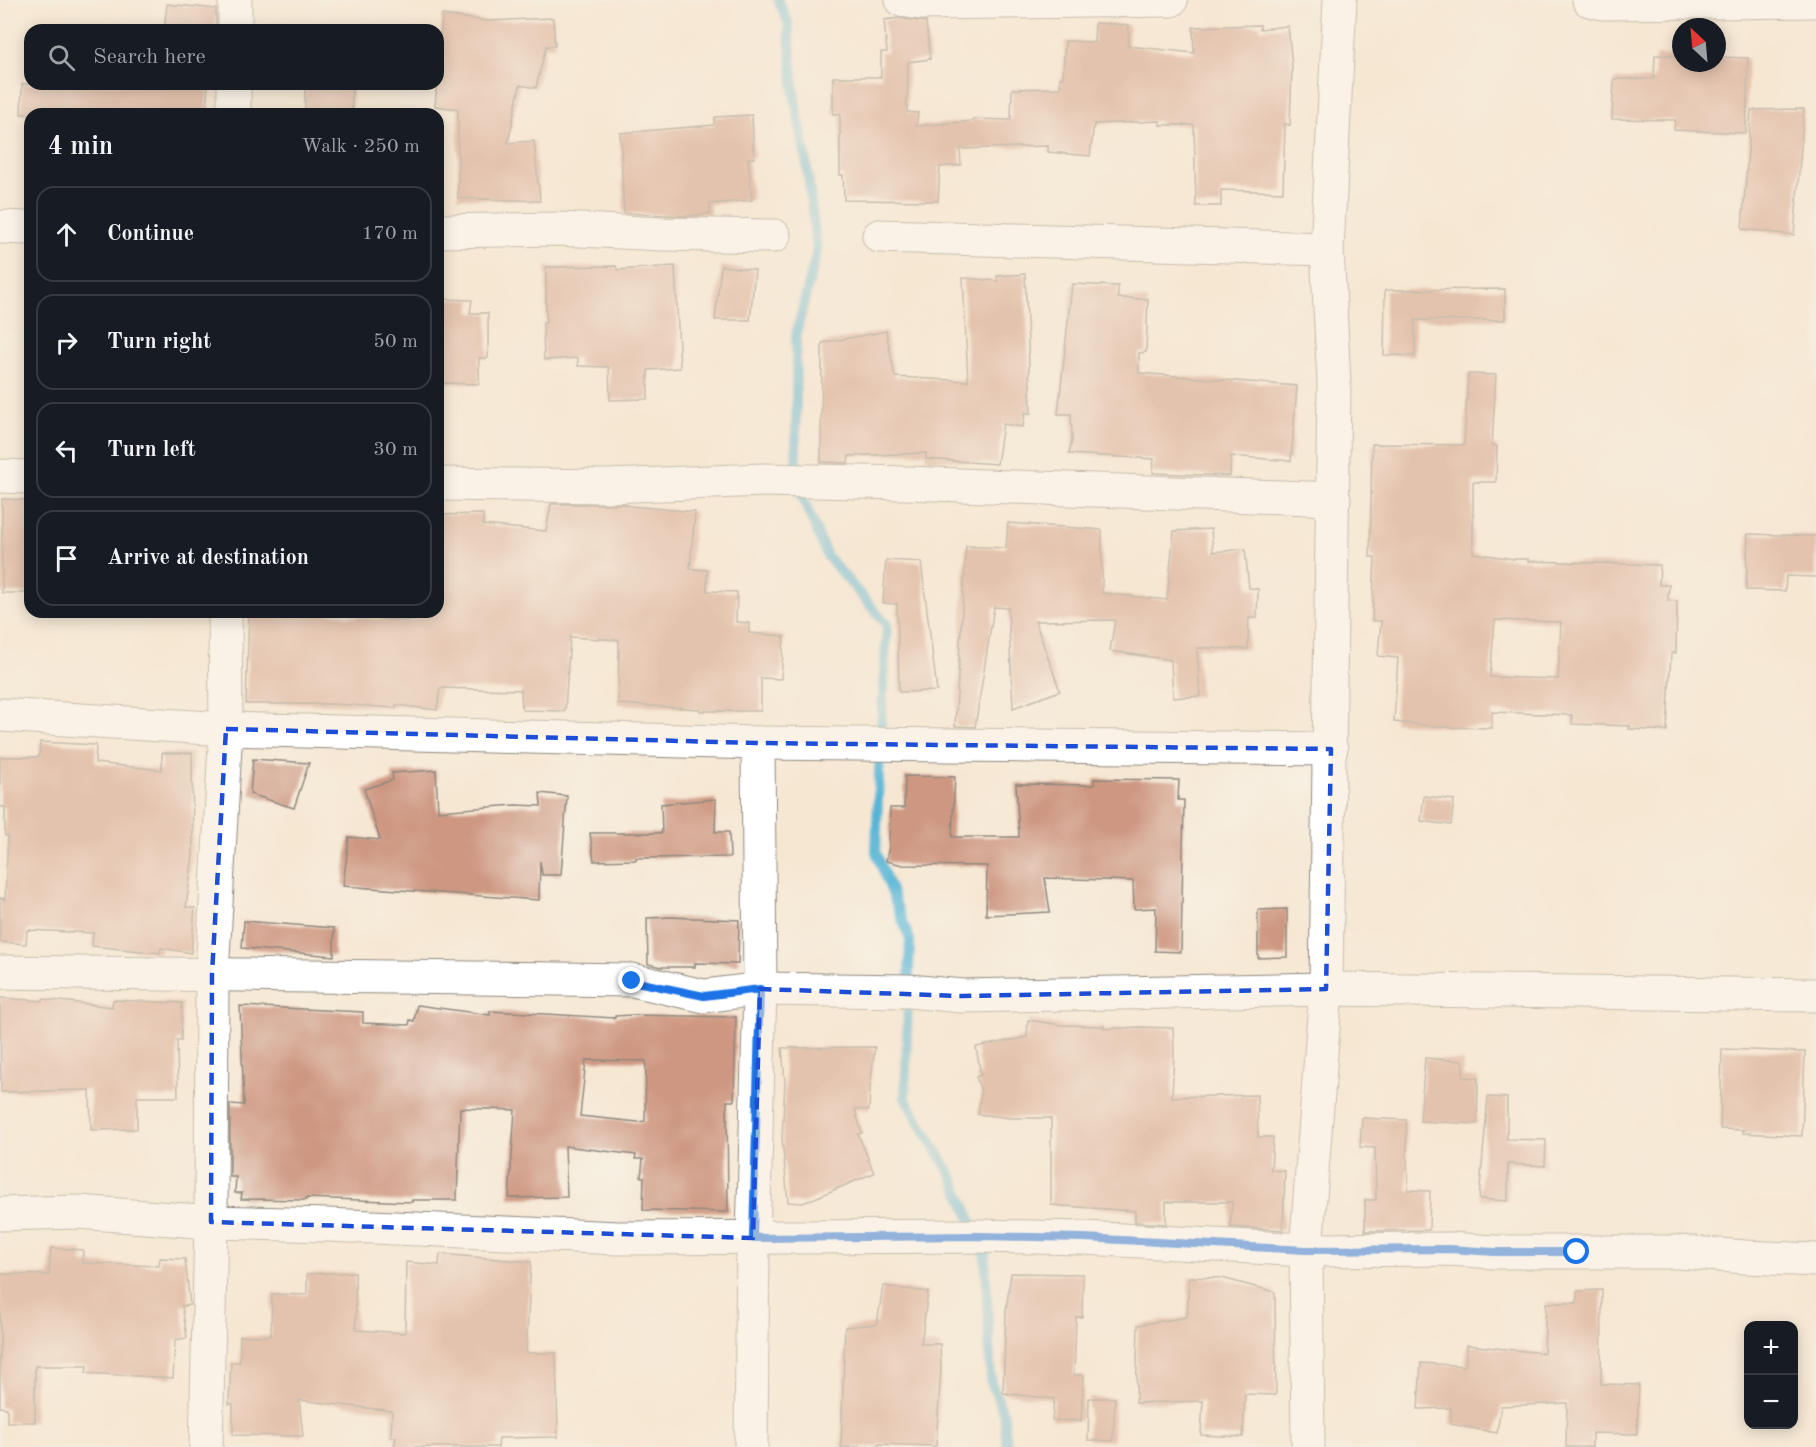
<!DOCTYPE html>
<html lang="en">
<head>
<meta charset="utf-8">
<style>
  body { margin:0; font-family:"Old Standard TT",serif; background:#242831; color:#f1f3f6 }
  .controls { position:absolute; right:18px; bottom:18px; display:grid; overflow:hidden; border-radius:12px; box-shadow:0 3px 15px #0003 }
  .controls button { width:54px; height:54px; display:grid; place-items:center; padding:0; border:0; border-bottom:2px solid #363941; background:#171b24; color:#f1f3f6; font:30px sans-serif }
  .compass { position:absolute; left:1672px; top:18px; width:54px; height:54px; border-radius:50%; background:#171b24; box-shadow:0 3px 15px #0003; rotate:334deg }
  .stop { position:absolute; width:18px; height:18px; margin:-14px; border:4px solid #1a73e8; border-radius:50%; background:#fff }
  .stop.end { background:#1a73e8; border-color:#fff; box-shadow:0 2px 6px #0008 }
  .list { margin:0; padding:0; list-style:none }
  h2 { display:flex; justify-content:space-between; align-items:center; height:78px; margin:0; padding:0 24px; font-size:26px }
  h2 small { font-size:20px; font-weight:400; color:#9ea1a6 }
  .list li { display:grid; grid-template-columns:39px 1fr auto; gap:18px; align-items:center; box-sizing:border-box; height:96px; margin:0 12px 12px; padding:0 12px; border:2px solid #363941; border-radius:18px }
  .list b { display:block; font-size:22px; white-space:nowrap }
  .list em { font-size:20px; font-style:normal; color:#9ea1a6 }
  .icon { flex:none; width:33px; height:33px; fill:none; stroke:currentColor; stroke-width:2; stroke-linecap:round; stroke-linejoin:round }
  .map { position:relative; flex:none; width:1816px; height:1447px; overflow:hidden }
  .search { position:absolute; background:#171b24; box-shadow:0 3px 15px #0003; left:24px; top:24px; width:420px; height:66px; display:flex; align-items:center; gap:15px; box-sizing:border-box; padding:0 21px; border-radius:18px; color:#9ea1a6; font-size:22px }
  .panel { position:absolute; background:#171b24; box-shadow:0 3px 15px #0003; left:24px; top:108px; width:420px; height:510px; border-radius:18px }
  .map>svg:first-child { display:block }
</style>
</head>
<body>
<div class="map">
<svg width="1816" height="1447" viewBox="0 0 1816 1447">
  <rect width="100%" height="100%" fill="#f7f3e8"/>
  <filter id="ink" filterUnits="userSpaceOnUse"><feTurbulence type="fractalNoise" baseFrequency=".0167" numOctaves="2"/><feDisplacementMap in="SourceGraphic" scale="12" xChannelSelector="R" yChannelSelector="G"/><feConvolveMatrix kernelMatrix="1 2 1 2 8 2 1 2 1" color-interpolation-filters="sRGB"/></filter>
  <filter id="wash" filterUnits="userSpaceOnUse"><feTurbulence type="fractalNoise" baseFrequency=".008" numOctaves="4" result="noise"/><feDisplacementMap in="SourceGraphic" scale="24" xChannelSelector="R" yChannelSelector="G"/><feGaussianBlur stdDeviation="1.35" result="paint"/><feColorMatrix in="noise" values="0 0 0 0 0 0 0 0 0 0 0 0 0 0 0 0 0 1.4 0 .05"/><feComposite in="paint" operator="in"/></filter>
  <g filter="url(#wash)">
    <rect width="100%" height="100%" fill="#f6e7d3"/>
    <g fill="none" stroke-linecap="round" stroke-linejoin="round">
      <!-- stream -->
      <polyline stroke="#57b5d6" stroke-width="10" points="778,0 788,22 795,101 806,158 817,251 796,334 796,482 827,556 887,625 880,745 876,852 910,940 905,1098 953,1178 985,1252 991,1382 1004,1415 1007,1447"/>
    </g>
    <g id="blocks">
      <!-- building -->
      <g fill="#ce9781" fill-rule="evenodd">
        <polygon points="167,4 216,9 216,30 164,30"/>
        <polygon points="442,15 487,21 553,18 555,46 546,46 536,88 520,85 508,143 534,141 540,201 458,198 458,109 435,106"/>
        <polygon points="899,18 926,22 930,59 908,62 907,112 918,113 916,126 973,121 973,119 1011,120 1012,89 1060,88 1060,78 1063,78 1065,41 1094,42 1095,23 1129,25 1128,46 1194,53 1193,27 1260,25 1260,29 1288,26 1292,67 1290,125 1285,124 1283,192 1221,190 1221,206 1196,206 1194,125 1160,125 1160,121 1094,124 1090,156 1048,152 1048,146 960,149 961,165 940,167 938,201 844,200 843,175 840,175 840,114 833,114 833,77 881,77 881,52 887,52 884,20"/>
        <polygon points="1655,55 1681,56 1681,63 1717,63 1717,57 1748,58 1746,133 1674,130 1675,120 1612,119 1614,79 1654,79"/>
        <polygon points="22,84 208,84 206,114 21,114"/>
        <rect x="305" y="84" width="47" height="30"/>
        <polygon points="1804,109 1794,235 1742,229 1751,110"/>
        <polygon points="752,115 754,158 748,158 752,200 710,204 710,214 683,216 624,213 620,133 714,125 715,117"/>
        <polygon points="616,266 617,270 675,266 680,368 648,370 648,399 610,400 609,367 578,366 578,358 544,360 543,323 546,323 546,267"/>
        <polygon points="721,266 755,270 750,320 715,320"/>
        <polygon points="1025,274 1031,413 1025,413 1023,427 1003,424 997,464 926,459 926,453 849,456 848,463 821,462 822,343 886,331 895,377 968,381 963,278 998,281 997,276"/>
        <polygon points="1072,284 1118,286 1118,298 1148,299 1146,352 1139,353 1139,373 1297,386 1291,461 1231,456 1230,476 1153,473 1154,459 1069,454 1072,440 1071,414 1058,414"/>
        <polygon points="1505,289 1505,320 1415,320 1415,356 1384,355 1385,290"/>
        <polygon points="438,299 472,300 470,313 488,313 488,358 479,358 479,384 438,383"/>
        <path d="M1468 374 1496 375 1492 445 1497 446 1496 482H1473V553L1514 559H1528V561L1660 565 1659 585H1669L1668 600 1677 601 1676 653H1671L1667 731 1629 729 1630 726 1572 724V715L1492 712V728L1443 727 1394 722 1398 658 1378 656 1381 621H1372L1375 557H1370L1372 444 1464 445ZM1495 620 1561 622 1558 679 1490 677Z"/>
        <polygon points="2,499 29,500 30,593 2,593"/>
        <polygon points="551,504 624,504 630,506 695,512 690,569 707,570 707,591 737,592 736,622 749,623 749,633 784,636 781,679 761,678 761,711 700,711 700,709 618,704 619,640 570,637 565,711 522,710 521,690 440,688 437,710 396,705 396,708 334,704 246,704 249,612 344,614 344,616 414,621 414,613 438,613 438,515 483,514 483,525 546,531"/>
        <polygon points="1008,523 1102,530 1102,593 1167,600 1174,531 1211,529 1213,552 1245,549 1249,588 1258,589 1257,618 1249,618 1248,649 1197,648 1200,696 1173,698 1171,660 1110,651 1115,620 1035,621 1060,691 1013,708 1008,608 994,607 975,727 955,726 966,546 1006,548"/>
        <polygon points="1748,534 1816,536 1816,577 1786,576 1785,591 1746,590"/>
        <polygon points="886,560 921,562 937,691 899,692 897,604 883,603"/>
        <polygon points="40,742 96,745 95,763 162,770 162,753 192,753 193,855 186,907 195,908 191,953 161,948 160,953 92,946 93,933 27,930 26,944 0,942 0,898 5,899 8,836 5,836 5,807 0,807 0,757 39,757"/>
        <polygon points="253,759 309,763 294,808 250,794"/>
        <polygon points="436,770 438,811 515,805 541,806 540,793 567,796 561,875 542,875 540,861 539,900 343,886 349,837 380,840 364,789 393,780 392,773"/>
        <polygon points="905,776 955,777 952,837 1019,837 1016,784 1094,785 1094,779 1179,780 1178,800 1184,800 1181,952 1155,951 1156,908 1134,909 1133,881 1045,878 1050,912 986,915 987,866 903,865 886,861 889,847 890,808 904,808"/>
        <polygon points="1424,796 1454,800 1451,825 1421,821"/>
        <polygon points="716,799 715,832 729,832 730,857 636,858 636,860 594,861 590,833 662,833 661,804"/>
        <polygon points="1287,909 1287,957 1258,958 1258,910"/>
        <polygon points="671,917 739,920 738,964 695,963 695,967 661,967 648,964 647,918"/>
        <polygon points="244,921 334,928 334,956 242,948"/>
        <polygon points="0,998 43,1001 43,999 112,1007 113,1000 182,1003 181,1040 177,1040 178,1097 137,1097 137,1129 91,1130 90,1090 1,1092"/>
        <path d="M417 1005 490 1015V1011L615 1018V1016L632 1015 736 1017 734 1101H727L728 1212 643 1210 644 1177H641L643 1159H635L636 1155 565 1146 567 1197 509 1198 515 1110 460 1108 457 1200H412V1202L306 1198V1200L241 1199 242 1193H235L236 1177H230V1104L244 1105 240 1006 363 1012V1023L409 1025 410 1020 414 1021ZM586 1060 646 1061 645 1121 638 1122 580 1116Z"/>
        <polygon points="1028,1020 1061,1025 1104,1026 1104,1029 1138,1027 1173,1028 1174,1051 1172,1097 1257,1095 1258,1137 1273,1137 1271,1170 1285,1171 1283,1230 1230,1227 1232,1202 1166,1202 1166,1224 1135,1222 1135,1211 1051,1205 1051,1118 1010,1118 978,1114 981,1091 976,1077 981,1075 976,1047 1027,1037"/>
        <polygon points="875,1047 870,1087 869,1110 855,1109 862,1133 858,1134 874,1173 803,1203 788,1202 782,1138 785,1082 782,1048"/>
        <polygon points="1722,1049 1805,1052 1802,1136 1743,1133 1744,1130 1720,1129"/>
        <polygon points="1425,1058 1463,1061 1463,1077 1478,1078 1477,1124 1420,1121"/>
        <polygon points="1488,1097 1507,1098 1507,1139 1546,1140 1545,1166 1508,1164 1508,1201 1479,1199"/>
        <polygon points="1362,1118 1406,1120 1408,1190 1430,1191 1429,1230 1365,1231 1365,1200 1376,1200 1375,1148 1360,1147"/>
        <polygon points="51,1248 83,1250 82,1263 159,1266 160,1258 185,1259 190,1305 182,1306 187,1338 175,1340 173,1378 86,1373 87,1366 35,1366 35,1422 7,1422 7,1408 0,1407 0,1274 49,1275"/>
        <polygon points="440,1254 531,1262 526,1353 556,1353 558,1437 499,1438 498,1447 394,1447 396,1437 391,1437 392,1411 299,1400 303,1436 233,1435 233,1404 229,1404 231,1362 240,1362 240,1336 271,1336 272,1294 307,1295 307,1274 355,1272 356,1330 405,1333 406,1262 439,1265"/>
        <polygon points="1011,1273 1083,1274 1082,1317 1076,1317 1074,1375 1084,1375 1081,1421 1052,1420 1054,1399 1003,1393 1006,1311"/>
        <polygon points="1189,1277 1222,1278 1275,1292 1276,1395 1245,1394 1243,1437 1201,1435 1203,1401 1136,1403 1138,1325 1187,1317"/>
        <polygon points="883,1286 928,1292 921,1344 940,1344 941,1369 936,1446 878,1444 879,1447 841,1447 845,1327 877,1324"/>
        <polygon points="1602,1290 1601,1384 1639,1385 1637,1434 1592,1433 1592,1447 1566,1447 1567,1403 1501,1406 1497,1433 1451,1424 1451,1408 1418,1409 1421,1363 1465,1366 1467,1345 1544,1353 1546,1303 1577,1303 1577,1291"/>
        <polygon points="1089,1398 1115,1398 1113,1441 1088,1440"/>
      </g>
    </g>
  </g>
  <g filter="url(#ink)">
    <use href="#blocks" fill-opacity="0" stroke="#90897f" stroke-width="1.5"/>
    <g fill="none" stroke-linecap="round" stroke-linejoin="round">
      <defs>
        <g id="minor">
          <polyline points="902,0 920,3 1171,0"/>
          <polyline points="1589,0 1602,3 1816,1"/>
          <polyline points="235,30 235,0"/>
          <polyline points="234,114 234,84"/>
          <polyline points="0,227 30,228"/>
          <polyline points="438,231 559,229 662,234 774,236"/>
          <polyline points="879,236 1327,249"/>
          <polyline points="0,476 30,477"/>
          <polyline points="438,484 609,486 764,480 907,483 1334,499"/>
          <polyline points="0,715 226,729 758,743 760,989 704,996 632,980 0,972"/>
          <polyline points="758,743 1331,749"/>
          <polyline points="0,1214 79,1212 211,1222 328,1225 618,1238 978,1236 1084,1238 1306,1250 1450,1249 1494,1252 1678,1252 1746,1257 1816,1260"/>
          <polyline points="206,1447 211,1222 212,974 226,729 225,612"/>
          <polyline points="751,1447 753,1238 760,989 909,991 962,996 1326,989 1816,995"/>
          <polyline points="1308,1447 1306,1250 1326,989 1334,383 1327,249 1340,0"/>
        </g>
      </defs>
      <!-- minor casing -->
      <use href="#minor" stroke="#90897f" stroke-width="35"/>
      <!-- minor -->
      <use href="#minor" stroke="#fff" stroke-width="33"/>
    </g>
  </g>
  <g fill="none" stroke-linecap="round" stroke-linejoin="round" filter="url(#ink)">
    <!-- route -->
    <polyline stroke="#1a73e8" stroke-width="8" points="632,981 704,996 760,989 753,1238 978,1236 1084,1238 1306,1250 1450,1249 1494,1252 1577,1252"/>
  </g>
  <!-- marked area -->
  <path d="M0 0H1816V1447H0ZM226 729 758 743 1331 749 1326 989 962 996 760 989 753 1238 211 1222 212 974Z" fill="#f6e7d3" fill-opacity=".55" fill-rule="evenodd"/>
  <path fill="none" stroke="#1d4ed8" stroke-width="4.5" stroke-dasharray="12 8" stroke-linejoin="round" d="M226 729 758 743 1331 749 1326 989 962 996 760 989 753 1238 211 1222 212 974Z"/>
</svg>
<div class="controls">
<button>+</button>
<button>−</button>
</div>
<svg class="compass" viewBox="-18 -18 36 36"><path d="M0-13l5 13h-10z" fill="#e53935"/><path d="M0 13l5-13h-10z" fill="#9ea1a6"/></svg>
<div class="stop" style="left:1577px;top:1252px"></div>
<div class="stop end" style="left:632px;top:981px"></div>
<div class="search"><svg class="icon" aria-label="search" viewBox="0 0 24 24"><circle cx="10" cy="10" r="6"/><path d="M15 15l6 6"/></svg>Search here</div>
<section class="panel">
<h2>4 min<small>Walk · 250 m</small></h2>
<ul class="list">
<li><svg class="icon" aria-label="ahead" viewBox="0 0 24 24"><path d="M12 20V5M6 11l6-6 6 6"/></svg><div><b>Continue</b></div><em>170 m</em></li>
<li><svg class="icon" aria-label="right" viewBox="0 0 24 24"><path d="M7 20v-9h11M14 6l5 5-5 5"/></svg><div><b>Turn right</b></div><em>50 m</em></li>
<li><svg class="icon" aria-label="left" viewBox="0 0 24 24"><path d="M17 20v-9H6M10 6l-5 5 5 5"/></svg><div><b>Turn left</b></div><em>30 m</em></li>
<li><svg class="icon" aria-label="arrive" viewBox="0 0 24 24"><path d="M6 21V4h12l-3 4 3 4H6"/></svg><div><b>Arrive at destination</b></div></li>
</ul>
</section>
</div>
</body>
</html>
